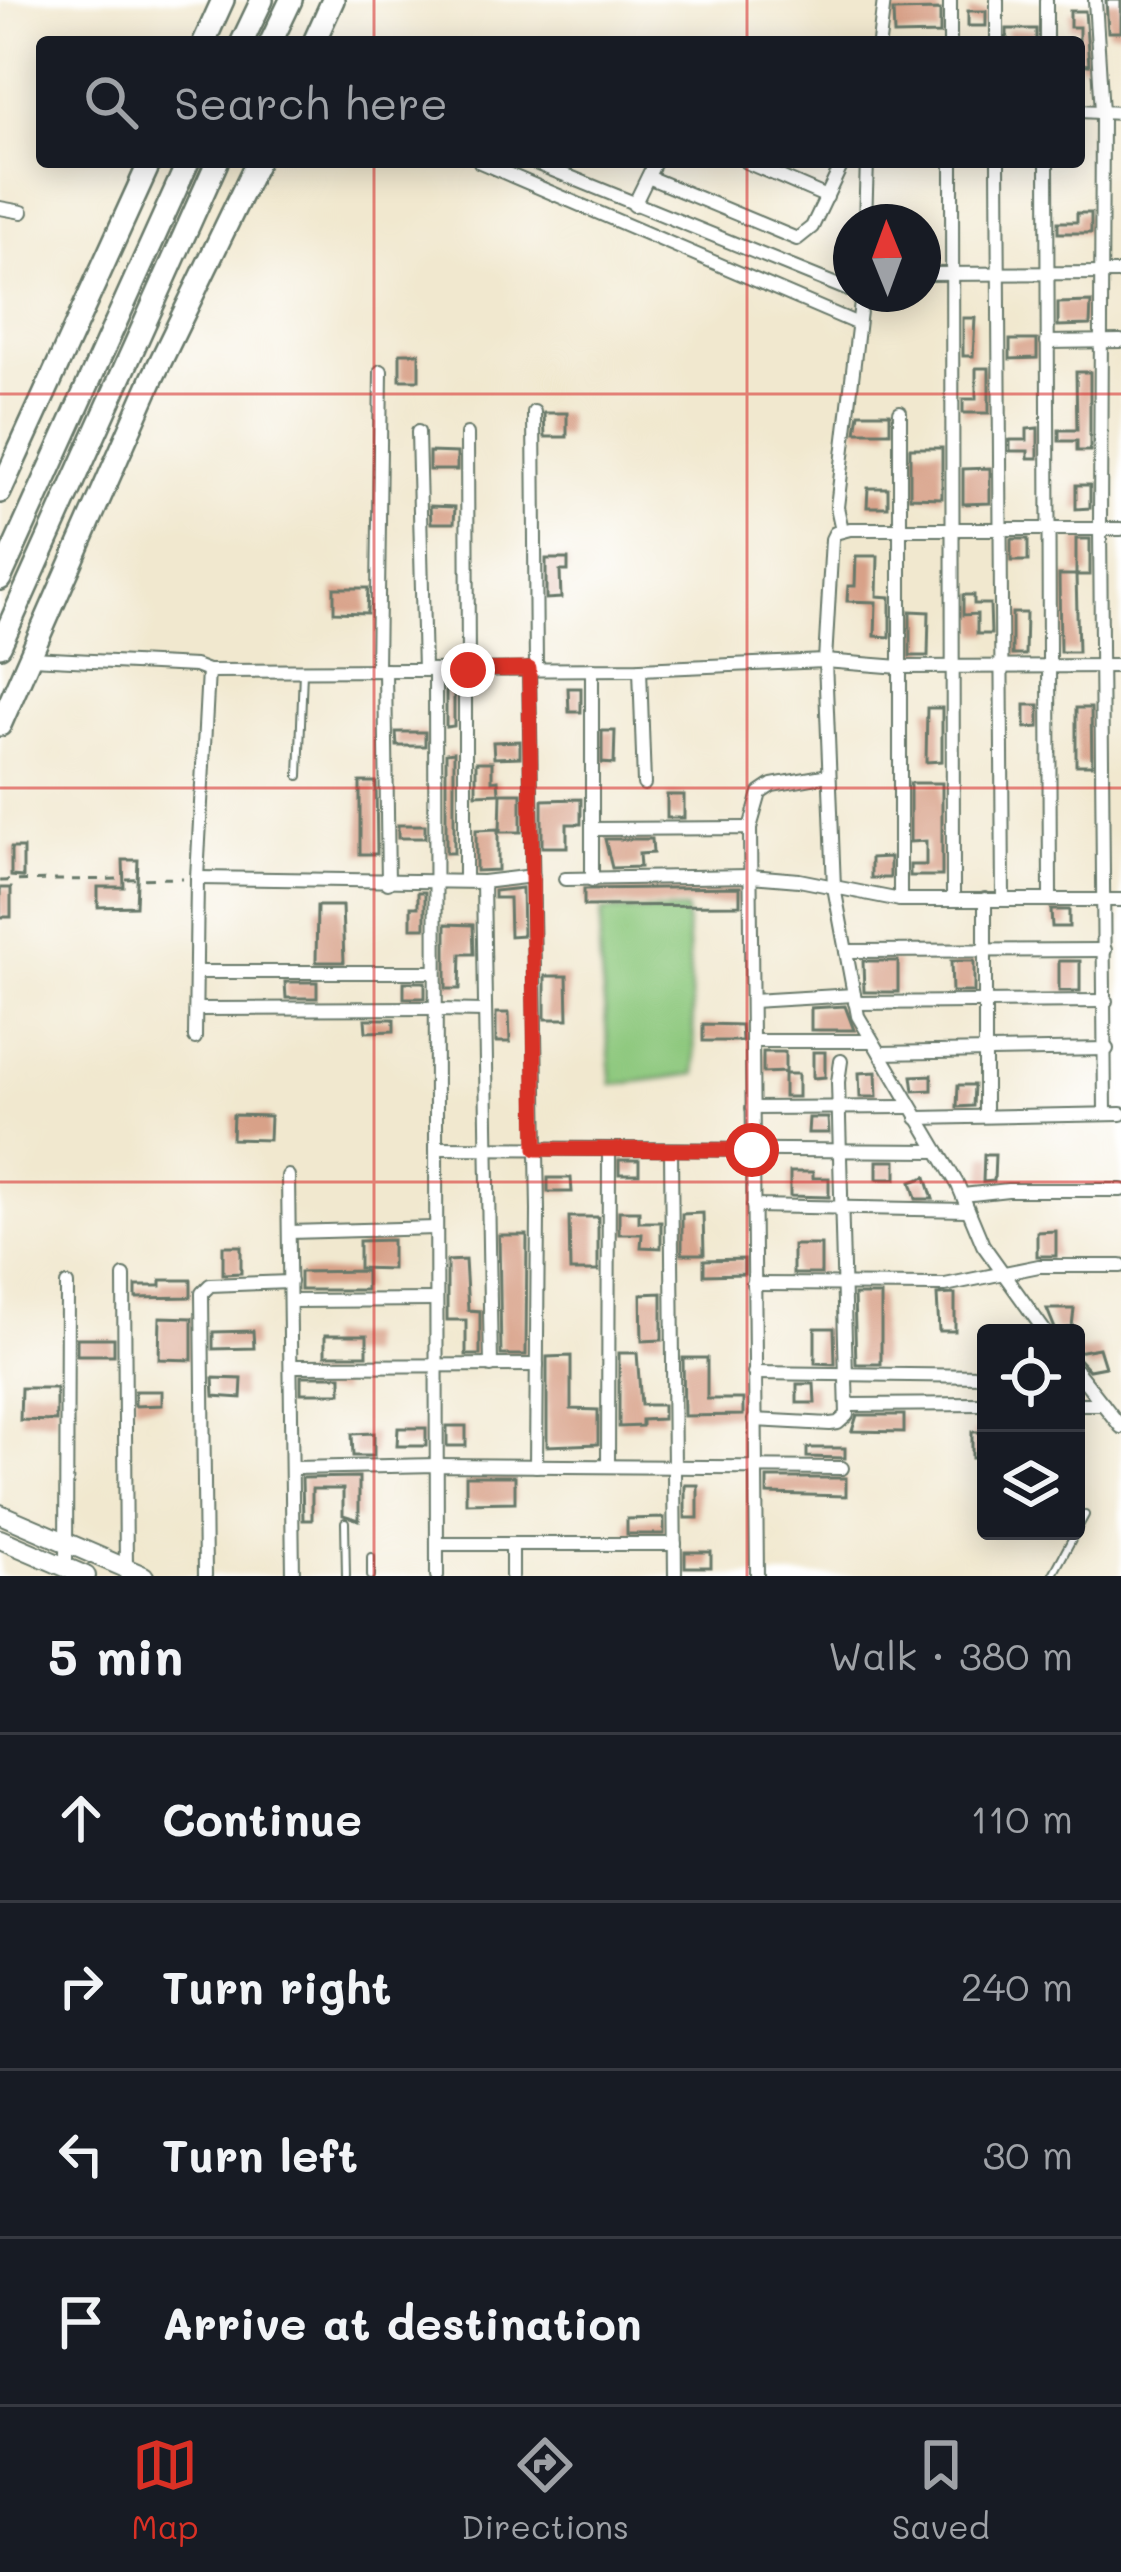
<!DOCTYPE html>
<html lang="en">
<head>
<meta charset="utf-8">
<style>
  body { margin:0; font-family:Mali,sans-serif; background:#20242c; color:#f1f3f6 }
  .controls { position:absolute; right:36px; bottom:36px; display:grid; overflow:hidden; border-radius:12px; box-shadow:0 6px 30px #0003 }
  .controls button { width:108px; height:108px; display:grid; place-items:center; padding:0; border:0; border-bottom:3px solid #363941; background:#171b24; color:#f1f3f6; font:60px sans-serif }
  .compass { position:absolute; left:833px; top:204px; width:108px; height:108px; border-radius:50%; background:#171b24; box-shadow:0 6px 30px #0003; rotate:359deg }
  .stop { position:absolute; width:36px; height:36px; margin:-27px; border:9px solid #d93025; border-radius:50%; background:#fff }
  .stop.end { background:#d93025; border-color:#fff; box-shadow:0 3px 12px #0008 }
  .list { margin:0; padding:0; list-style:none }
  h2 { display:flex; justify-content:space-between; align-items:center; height:156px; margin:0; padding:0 48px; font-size:51px }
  h2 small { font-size:39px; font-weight:400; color:#9ea1a6 }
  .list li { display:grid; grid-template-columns:78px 1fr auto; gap:36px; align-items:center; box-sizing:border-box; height:168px; padding:0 48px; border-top:3px solid #363941 }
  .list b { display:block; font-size:45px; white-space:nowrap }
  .list em { font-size:39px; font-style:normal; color:#9ea1a6 }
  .icon { flex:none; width:66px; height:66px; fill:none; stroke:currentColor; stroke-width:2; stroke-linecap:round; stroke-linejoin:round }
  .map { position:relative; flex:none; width:1121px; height:1576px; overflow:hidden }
  .search { position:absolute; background:#171b24; box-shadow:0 6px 30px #0003; left:36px; right:36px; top:36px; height:132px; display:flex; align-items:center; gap:30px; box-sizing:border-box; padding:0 42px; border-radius:12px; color:#9ea1a6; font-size:45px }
  .sheet { height:828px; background:#171b24 }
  nav { display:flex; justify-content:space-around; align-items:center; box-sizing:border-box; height:168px; border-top:3px solid #363941; background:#171b24; font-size:33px; color:#9ea1a6 }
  nav a { display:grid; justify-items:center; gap:6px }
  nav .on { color:#d93025 }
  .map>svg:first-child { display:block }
</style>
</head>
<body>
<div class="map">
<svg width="1121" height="1576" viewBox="0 0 1121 1576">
  <rect width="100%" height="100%" fill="#fff"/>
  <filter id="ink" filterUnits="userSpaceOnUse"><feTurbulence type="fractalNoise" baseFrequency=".00833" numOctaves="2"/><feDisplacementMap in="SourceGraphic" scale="24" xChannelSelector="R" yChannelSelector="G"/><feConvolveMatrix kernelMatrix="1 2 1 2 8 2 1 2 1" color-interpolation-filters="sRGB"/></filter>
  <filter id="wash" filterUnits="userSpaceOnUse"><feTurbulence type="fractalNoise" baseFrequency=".004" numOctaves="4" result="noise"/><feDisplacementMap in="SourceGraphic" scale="48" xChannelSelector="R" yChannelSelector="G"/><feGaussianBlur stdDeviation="2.7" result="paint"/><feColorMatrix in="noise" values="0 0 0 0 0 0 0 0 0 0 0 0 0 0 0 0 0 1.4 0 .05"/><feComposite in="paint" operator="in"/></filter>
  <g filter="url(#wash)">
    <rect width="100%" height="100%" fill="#f1e8cf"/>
    <!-- green -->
    <polygon fill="#8dc87d" stroke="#568258" stroke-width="3" points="686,910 696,1074 612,1085 599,952 602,911"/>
    <g id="blocks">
      <!-- building -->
      <g fill="#d8a188">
        <polygon points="1106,0 1121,0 1121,32 1108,32"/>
        <polygon points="940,10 940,34 894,35 893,11"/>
        <rect x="968" y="11" width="18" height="15"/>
        <polygon points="1070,11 1085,11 1089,65 1079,64 1079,27 1070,27"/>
        <rect x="1007" y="29" width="29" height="13"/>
        <polygon points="1077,213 1091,213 1091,233 1058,233 1058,222 1077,222"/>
        <polygon points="1091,302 1090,325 1058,326 1058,303"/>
        <polygon points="963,318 975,318 973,356 963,356"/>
        <polygon points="1010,340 1037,340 1037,358 1010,359"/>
        <rect x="400" y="353" width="19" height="27"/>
        <polygon points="976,368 989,368 989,413 963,413 963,399 976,399"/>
        <polygon points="1076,372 1090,372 1090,451 1077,451 1077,441 1059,441 1059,430 1077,430"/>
        <polygon points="544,413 567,413 567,437 545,437"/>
        <polygon points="859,413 890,413 890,432 856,432"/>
        <polygon points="1038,428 1038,458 1028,458 1028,451 1010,451 1010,440 1027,440 1027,429"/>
        <polygon points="910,448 942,448 942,498 910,497"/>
        <polygon points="429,452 457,453 457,470 429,470"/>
        <polygon points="990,468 990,503 963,504 963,469"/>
        <polygon points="1076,485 1090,485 1090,508 1076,509"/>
        <polygon points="868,488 888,488 888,507 867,507"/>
        <polygon points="430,506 455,507 454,523 431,523"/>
        <rect x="1011" y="539" width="17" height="22"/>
        <rect x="1076" y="539" width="14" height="36"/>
        <polygon points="856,556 878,556 877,596 890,597 890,637 875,636 876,602 847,601 848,586 855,586"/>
        <polygon points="546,559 568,559 568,571 560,571 561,598 546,599"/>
        <polygon points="1059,575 1076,575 1078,652 1060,652"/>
        <polygon points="334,588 368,588 367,613 334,612"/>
        <polygon points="963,595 974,595 974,604 990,604 991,634 977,634 977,614 963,615"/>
        <polygon points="910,611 929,612 928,656 910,656"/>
        <polygon points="1012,613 1026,613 1025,655 1012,655"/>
        <polygon points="446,680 454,680 454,726 446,727"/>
        <polygon points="568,688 581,688 581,712 569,712"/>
        <polygon points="1025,705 1039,705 1039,727 1025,728"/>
        <polygon points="927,708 942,708 942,761 926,762"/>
        <polygon points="1076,708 1091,708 1092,765 1076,765"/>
        <polygon points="602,731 615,731 614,764 602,763"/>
        <polygon points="396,732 425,732 425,746 397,746"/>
        <polygon points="520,741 520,757 494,758 493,742"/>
        <polygon points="454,752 454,853 446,853 446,753"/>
        <polygon points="476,762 492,762 492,781 498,780 499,793 476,794"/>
        <polygon points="360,782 376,782 377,854 360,854"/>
        <polygon points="910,783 942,783 942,876 910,876 910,865 926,865 926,841 910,842"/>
        <polygon points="501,793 521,793 521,832 500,832"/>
        <rect x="667" y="795" width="17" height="23"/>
        <polygon points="581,799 581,824 567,824 567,847 542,847 542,800"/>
        <rect x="398" y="825" width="27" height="13"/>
        <polygon points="498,829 498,870 476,871 476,830"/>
        <polygon points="605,839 652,839 653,853 639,854 640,867 612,868"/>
        <polygon points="11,848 23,848 23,877 11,876"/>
        <polygon points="890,857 890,878 871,878 871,858"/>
        <polygon points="123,860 138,860 136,906 98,907 98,887 124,887"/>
        <polygon points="740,887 740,905 584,906 584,889"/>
        <rect x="0" y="888" width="11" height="29"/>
        <polygon points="522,888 523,935 510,936 509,898 494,898 494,891"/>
        <polygon points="418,892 425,892 425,928 411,928 411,907 418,907"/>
        <polygon points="317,906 342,906 344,962 316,962"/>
        <polygon points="1051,910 1069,910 1069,927 1052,927"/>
        <polygon points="446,924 473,925 474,954 461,954 460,989 446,989"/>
        <polygon points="863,961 898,961 898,992 864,992"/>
        <polygon points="951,961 974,961 974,992 952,992"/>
        <rect x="1059" y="961" width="21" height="30"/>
        <polygon points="545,976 567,976 568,1019 545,1019"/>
        <polygon points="285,982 317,982 317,998 286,998"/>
        <rect x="404" y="982" width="21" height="16"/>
        <polygon points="845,1006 854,1030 811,1030 811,1008"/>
        <polygon points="496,1013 509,1013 510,1042 496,1042"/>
        <polygon points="365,1019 394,1019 394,1031 366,1032"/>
        <polygon points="703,1024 741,1025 742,1041 703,1041"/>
        <polygon points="763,1052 785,1052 785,1072 763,1073"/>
        <polygon points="813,1052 825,1052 825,1077 813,1078"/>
        <polygon points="876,1072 877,1097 860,1097 859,1073"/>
        <rect x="784" y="1074" width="14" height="23"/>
        <polygon points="932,1075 932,1090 914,1091 912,1076"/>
        <polygon points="958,1085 974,1085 973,1106 957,1107"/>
        <polygon points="233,1115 270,1116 269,1140 232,1139"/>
        <polygon points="809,1118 828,1118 829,1133 808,1133"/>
        <polygon points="984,1155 995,1155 994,1181 983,1182"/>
        <rect x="619" y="1160" width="20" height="14"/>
        <rect x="877" y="1161" width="19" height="18"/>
        <polygon points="790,1172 813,1172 813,1178 829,1178 829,1197 790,1196"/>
        <polygon points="926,1177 933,1199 916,1199 911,1182"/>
        <polygon points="548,1178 571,1178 572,1192 548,1192"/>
        <polygon points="619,1211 639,1211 639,1222 661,1222 661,1248 641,1247 642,1234 619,1234"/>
        <polygon points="703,1213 704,1254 682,1254 682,1214"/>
        <polygon points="569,1217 598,1217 598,1271 570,1271"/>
        <polygon points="1056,1231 1056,1256 1037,1256 1037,1232"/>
        <polygon points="499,1235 527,1235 526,1355 501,1355"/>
        <polygon points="392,1240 392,1269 359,1268 359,1241"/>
        <rect x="793" y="1245" width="28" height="29"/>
        <polygon points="223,1246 241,1246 241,1273 223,1274"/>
        <polygon points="744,1259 744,1274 704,1275 704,1260"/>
        <polygon points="465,1260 468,1310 480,1311 480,1355 466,1355 466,1320 447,1320 447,1261"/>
        <polygon points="366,1271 366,1290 300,1290 300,1272"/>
        <polygon points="161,1280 191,1280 191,1297 136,1298 136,1286 161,1286"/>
        <polygon points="662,1293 662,1340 642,1341 641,1294"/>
        <polygon points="955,1294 955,1331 939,1331 937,1295"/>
        <polygon points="854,1295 881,1295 881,1364 856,1364"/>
        <polygon points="1047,1309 1074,1309 1072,1327 1056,1331"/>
        <polygon points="160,1317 192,1318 192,1360 159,1359"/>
        <polygon points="815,1328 834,1328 835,1364 815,1363"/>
        <polygon points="253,1331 254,1348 213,1349 213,1332"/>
        <rect x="325" y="1335" width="42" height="20"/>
        <rect x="77" y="1338" width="37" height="17"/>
        <polygon points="1099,1348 1105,1367 1089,1370 1076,1356 1076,1352"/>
        <polygon points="619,1353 637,1353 641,1405 663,1405 663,1419 642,1420 642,1426 619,1427"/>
        <polygon points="571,1356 571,1409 598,1410 598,1444 547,1446 547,1357"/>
        <polygon points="683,1358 707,1358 707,1399 743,1399 743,1415 684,1416"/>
        <rect x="301" y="1376" width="40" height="17"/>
        <polygon points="213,1378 242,1379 241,1398 214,1396"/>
        <polygon points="797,1384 814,1384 815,1403 797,1403"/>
        <polygon points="21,1388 56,1388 56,1421 20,1420"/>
        <polygon points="135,1391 162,1391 162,1405 135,1406"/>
        <polygon points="857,1415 904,1415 904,1432 852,1431"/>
        <rect x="447" y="1426" width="19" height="20"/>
        <polygon points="398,1428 426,1428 426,1446 397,1446"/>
        <rect x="972" y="1432" width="14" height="26"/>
        <polygon points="374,1433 374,1456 353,1456 352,1434"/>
        <polygon points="807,1448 845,1448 845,1458 807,1457"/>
        <polygon points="466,1476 515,1476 515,1502 466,1503"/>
        <polygon points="359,1477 359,1520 343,1515 343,1489 312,1489 312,1520 303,1520 302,1478"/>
        <polygon points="767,1478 846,1478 846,1496 767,1494"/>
        <rect x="685" y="1485" width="13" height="33"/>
        <polygon points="664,1518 664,1534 627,1534 627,1519"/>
        <rect x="685" y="1552" width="26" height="15"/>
      </g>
    </g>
  </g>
  <g filter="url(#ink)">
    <use href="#blocks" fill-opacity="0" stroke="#68796a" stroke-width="3"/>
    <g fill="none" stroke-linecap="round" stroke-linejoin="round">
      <defs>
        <g id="service">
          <polyline points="299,776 303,671"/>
          <polyline points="345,1522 346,1576"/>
          <polyline points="371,1557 371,1576"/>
          <polyline points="1052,1576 1085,1515"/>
        </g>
        <g id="minor">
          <polyline points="950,0 950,42"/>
          <polyline points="997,0 997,42"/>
          <polyline points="1046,0 1046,42"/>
          <polyline points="1095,0 1102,112 1100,527 1105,1113"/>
          <polyline points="879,42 884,0"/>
          <polyline points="1079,111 1121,113"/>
          <polyline points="480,162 858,324"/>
          <polyline points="533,162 851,291"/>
          <polyline points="746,162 827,197"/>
          <polyline points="952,162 953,899"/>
          <polyline points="998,162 1003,899"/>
          <polyline points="1047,162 1050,899"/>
          <polyline points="648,177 797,239 812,227 843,162"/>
          <polyline points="634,205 655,162"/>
          <polyline points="0,208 22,212"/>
          <polyline points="865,222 867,162"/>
          <polyline points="923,274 1121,273"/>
          <polyline points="1047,342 1121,341"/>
          <polyline points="534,412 536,669"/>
          <polyline points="900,412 900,900"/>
          <polyline points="418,432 424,670"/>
          <polyline points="467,434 468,669"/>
          <polyline points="842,530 837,507 862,294"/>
          <polyline points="31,658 195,666 208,671 640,669 825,661 900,667 1121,666"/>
          <polyline points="529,669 538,1211 536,1466"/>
          <polyline points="592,669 592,829 750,828 757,1576"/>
          <polyline points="640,669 644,784"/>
          <polyline points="377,670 381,371"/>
          <polyline points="385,670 388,883"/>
          <polyline points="435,670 437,1576"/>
          <polyline points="465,670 465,881"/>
          <polyline points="750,828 760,793 772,785 829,775"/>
          <polyline points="197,878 483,882 533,876"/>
          <polyline points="565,879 751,876 799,880 900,900 1121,900"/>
          <polyline points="592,880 592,829"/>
          <polyline points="483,882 491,1366"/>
          <polyline points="846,951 1105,950"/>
          <polyline points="196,972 435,972"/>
          <polyline points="752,1001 854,995"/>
          <polyline points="855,1003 1106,1001"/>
          <polyline points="196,1009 436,1008"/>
          <polyline points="435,1010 484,1011"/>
          <polyline points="195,1038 197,878 208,671"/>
          <polyline points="752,1041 872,1041"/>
          <polyline points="880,1053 1107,1049"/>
          <polyline points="752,1108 910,1107"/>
          <polyline points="985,1115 985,899"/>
          <polyline points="917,1118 1121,1114"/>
          <polyline points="436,1148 938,1151"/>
          <polyline points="671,1150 675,1576"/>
          <polyline points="288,1176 293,1576"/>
          <polyline points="963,1195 1008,1190 1121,1190"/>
          <polyline points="753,1206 968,1210"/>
          <polyline points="289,1232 436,1228"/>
          <polyline points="124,1276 126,1575"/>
          <polyline points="753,1284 945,1285 1039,1266 1121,1266"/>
          <polyline points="291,1301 436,1300"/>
          <polyline points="1046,1333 983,1245 958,1185 858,1016 834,887 825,661 832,539 835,533 850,529 1121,529"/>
          <polyline points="292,1366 537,1365"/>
          <polyline points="1076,1370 1121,1427"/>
          <polyline points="754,1373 986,1376"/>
          <polyline points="1076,1404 1103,1404"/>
          <polyline points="847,1405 986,1404"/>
          <polyline points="754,1420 830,1424 838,1423 847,1415 838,1082 841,1061"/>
          <polyline points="608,1466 609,1149"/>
          <polyline points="294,1468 437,1465 842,1468"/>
          <polyline points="438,1544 675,1544"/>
          <polyline points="512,1544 512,1576"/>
          <polyline points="66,1566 67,1285"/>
          <polyline points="205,1576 202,1293 210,1285 290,1282"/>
        </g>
        <g id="secondary">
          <polyline points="0,1514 144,1576"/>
          <polyline points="0,1539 86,1576"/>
        </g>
        <g id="primary">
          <polyline points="204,42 223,0"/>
          <polyline points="314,42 333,0"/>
          <polyline points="0,492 150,162"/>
          <polyline points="0,725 152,379 257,162"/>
        </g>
        <g id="trunk">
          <polyline points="242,42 262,0"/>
          <polyline points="271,42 291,0"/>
          <polyline points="0,579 188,162"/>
          <polyline points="0,646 217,162"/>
        </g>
      </defs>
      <!-- service casing -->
      <use href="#service" stroke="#68796a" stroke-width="10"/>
      <!-- minor casing -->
      <use href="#minor" stroke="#68796a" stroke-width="16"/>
      <!-- secondary casing -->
      <use href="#secondary" stroke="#68796a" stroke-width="22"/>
      <!-- primary casing -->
      <use href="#primary" stroke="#68796a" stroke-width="26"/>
      <!-- trunk casing -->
      <use href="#trunk" stroke="#68796a" stroke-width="26"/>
      <!-- path -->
      <polyline stroke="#68796a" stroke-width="3" stroke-dasharray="9 9" stroke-linecap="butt" points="0,881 183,878"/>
      <!-- service -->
      <use href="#service" stroke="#fff" stroke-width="6"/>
      <!-- minor -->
      <use href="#minor" stroke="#fff" stroke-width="12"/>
      <!-- secondary -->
      <use href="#secondary" stroke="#fff" stroke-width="18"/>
      <!-- primary -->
      <use href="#primary" stroke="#fff" stroke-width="21"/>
      <!-- trunk -->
      <use href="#trunk" stroke="#fff" stroke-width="21"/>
    </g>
  </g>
  <g fill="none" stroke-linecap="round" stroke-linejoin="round" filter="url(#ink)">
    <!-- route -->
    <polyline stroke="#d93025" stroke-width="15" points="468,670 529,669 536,1149 752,1150"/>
  </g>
  <!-- grid -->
  <path fill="none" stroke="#d62828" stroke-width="3" stroke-opacity="0.55" d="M374 0V42M747 0V42M374 162V1576M747 162V1576M0 394H1121M0 788H1121M0 1182H1121"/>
</svg>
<div class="controls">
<button><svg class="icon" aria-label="locate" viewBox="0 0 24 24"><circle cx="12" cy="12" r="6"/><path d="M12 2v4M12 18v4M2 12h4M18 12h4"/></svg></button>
<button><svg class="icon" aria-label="layers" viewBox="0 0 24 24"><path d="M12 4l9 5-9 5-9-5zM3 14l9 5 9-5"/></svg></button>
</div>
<svg class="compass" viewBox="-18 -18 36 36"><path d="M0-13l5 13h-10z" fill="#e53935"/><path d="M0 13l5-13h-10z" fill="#9ea1a6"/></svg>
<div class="stop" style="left:752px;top:1150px"></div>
<div class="stop end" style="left:468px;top:670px"></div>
<div class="search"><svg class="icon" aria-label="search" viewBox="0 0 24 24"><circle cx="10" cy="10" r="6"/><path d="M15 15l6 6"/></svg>Search here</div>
</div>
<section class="sheet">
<h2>5 min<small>Walk · 380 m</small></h2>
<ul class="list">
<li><svg class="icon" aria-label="ahead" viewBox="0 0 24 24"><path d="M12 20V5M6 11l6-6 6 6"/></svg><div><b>Continue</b></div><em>110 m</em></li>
<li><svg class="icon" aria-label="right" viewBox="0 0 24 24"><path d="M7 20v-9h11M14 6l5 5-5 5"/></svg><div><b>Turn right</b></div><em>240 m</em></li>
<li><svg class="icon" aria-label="left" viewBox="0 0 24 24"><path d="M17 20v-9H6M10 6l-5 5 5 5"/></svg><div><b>Turn left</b></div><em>30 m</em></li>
<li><svg class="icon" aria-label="arrive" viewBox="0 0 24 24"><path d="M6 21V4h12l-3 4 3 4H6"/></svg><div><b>Arrive at destination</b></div></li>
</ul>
</section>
<nav>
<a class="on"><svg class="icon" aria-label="map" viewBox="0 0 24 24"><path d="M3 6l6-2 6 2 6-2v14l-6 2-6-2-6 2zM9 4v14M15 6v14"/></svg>Map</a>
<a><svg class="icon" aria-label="directions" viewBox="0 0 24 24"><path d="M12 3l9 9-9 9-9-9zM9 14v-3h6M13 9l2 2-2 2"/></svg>Directions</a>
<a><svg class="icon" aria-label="saved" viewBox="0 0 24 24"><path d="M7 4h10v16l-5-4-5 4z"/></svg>Saved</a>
</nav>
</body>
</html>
